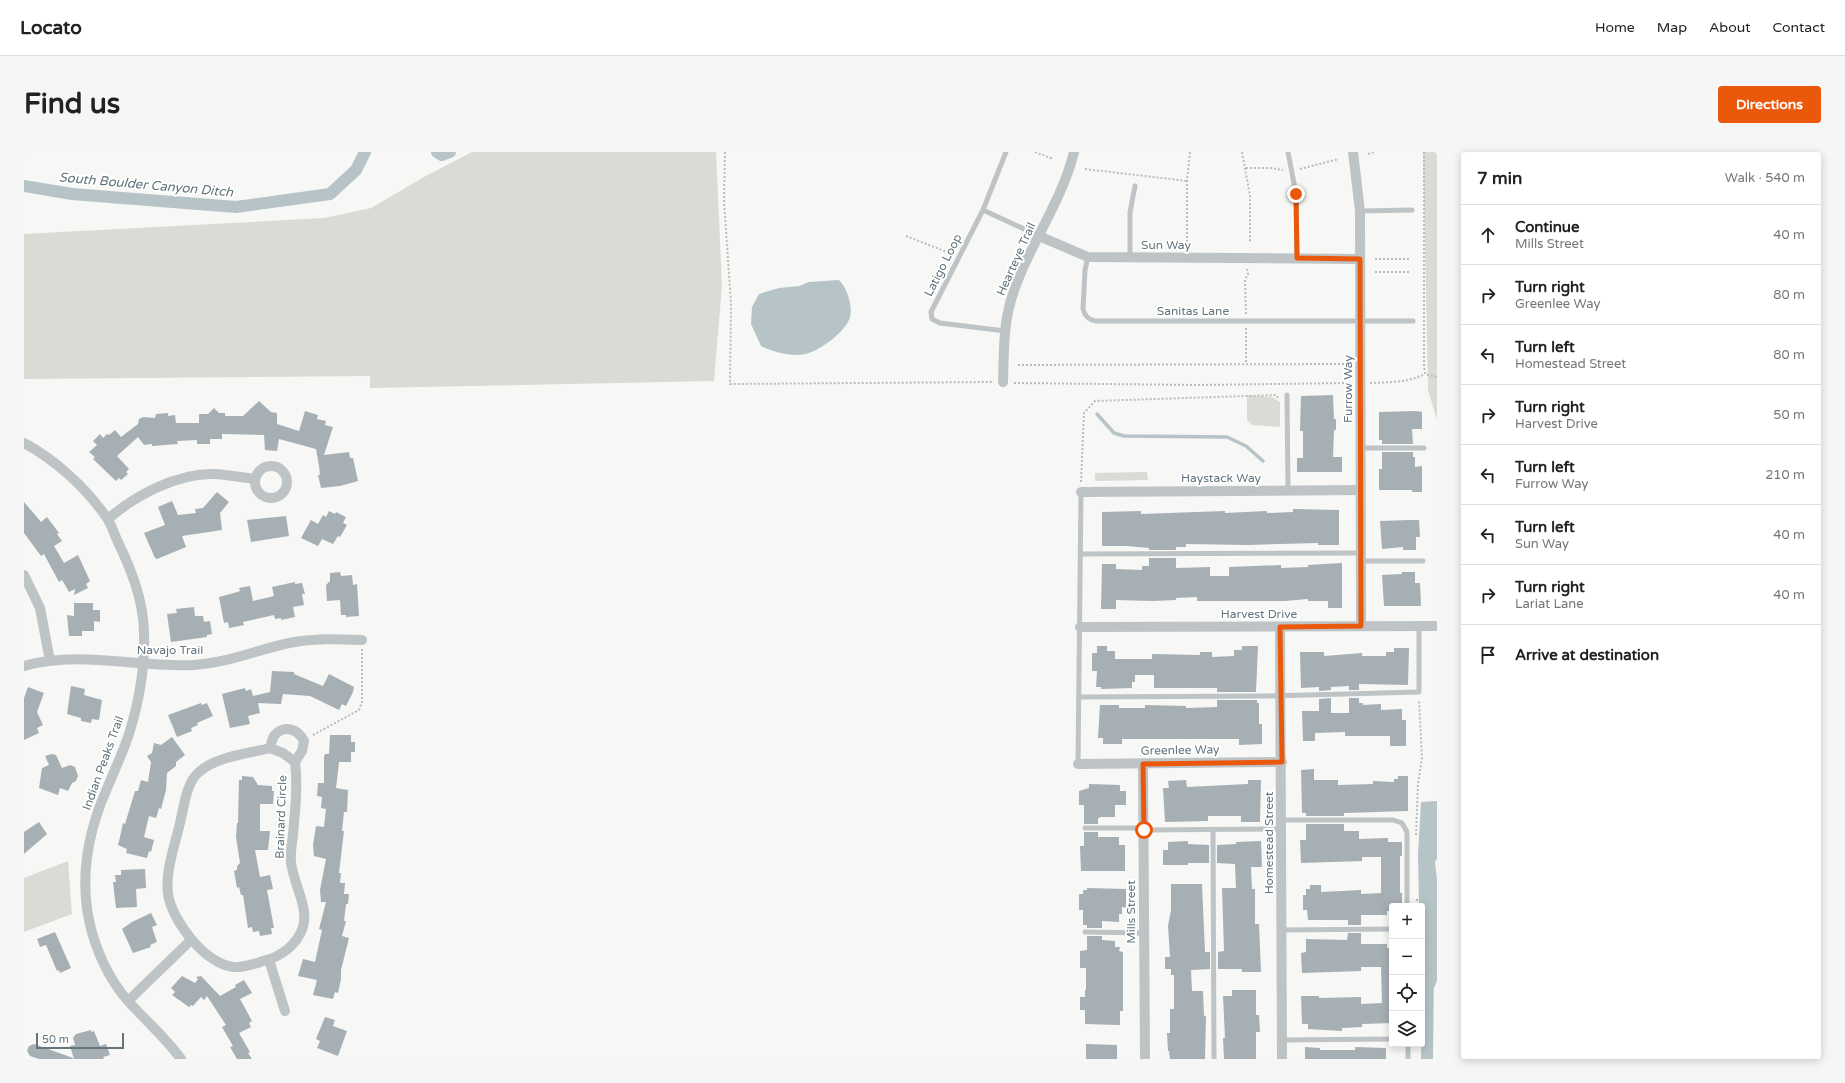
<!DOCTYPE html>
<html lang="en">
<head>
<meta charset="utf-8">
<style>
  body { margin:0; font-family:"Varela Round",sans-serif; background:#f6f6f6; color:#222 }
  .controls { position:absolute; right:12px; bottom:12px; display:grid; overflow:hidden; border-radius:4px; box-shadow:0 2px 10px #0003 }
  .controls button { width:36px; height:36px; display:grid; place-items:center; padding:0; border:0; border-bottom:1px solid #e0e0e0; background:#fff; color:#222; font:20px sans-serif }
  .scale { position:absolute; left:12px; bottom:10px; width:88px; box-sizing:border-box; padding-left:4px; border:2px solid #64757e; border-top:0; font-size:11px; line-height:14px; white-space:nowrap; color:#64757e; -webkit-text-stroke:3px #fff; paint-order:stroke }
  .stop { position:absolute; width:12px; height:12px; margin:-9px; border:3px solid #ea580c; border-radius:50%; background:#fff }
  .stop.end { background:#ea580c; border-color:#fff; box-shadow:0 1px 4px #0008 }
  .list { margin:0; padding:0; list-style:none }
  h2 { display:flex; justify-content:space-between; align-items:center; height:52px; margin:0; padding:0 16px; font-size:17px }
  h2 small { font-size:13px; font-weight:400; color:#767676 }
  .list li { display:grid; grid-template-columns:26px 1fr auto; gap:12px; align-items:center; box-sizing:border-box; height:60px; padding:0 16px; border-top:1px solid #e0e0e0 }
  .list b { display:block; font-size:15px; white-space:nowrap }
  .list p { margin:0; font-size:13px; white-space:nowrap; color:#767676 }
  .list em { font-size:13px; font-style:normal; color:#767676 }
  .icon { flex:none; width:22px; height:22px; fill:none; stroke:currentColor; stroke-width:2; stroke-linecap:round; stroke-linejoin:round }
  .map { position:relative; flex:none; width:1413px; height:907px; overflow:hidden; border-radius:4px }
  header { display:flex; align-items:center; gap:24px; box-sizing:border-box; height:56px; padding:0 20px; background:#fff; border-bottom:1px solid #e0e0e0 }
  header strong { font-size:19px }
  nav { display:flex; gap:22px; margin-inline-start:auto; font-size:14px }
  .intro { display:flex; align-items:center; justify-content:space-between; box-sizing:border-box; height:96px; padding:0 24px }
  h1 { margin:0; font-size:28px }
  .button { padding:10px 18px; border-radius:4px; background:#ea580c; color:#fff; font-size:14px; font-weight:700 }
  main { display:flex; gap:24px; padding:0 24px }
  aside { flex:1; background:#fff; border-radius:4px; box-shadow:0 2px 10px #0003 }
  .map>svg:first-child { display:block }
</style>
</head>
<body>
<header>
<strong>Locato</strong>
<nav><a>Home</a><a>Map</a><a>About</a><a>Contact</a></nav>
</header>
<div class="intro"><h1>Find us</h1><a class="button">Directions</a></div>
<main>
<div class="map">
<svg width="1413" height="907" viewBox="0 0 1413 907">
  <rect width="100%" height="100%" fill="#f7f7f5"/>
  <!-- green -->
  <g fill="#d8dcd4">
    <polygon points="448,0 692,0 698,133 690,229 346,236 346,224 0,227 0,82 300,66 347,56 400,25"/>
    <polygon points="1399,0 1413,0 1413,268 1404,238"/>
    <polygon points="1223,243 1248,245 1256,250 1256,275 1228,273 1223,268"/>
    <polygon points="1123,320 1124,328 1071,329 1071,321"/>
    <polygon points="44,709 48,762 0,780 0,726"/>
  </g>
  <!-- water -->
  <g fill="#b6c4c7">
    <path d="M815 128C823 136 829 154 826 165 822 180 796 198 782 202 767 205 750 200 737 194L727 172 728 155 735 142 755 136 775 134 785 130Z"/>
    <polygon points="1413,649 1413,707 1411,710 1413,727 1413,829 1410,836 1404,839 1398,835 1398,754 1395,754 1394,702 1397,650"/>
  </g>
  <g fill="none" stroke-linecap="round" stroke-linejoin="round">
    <!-- stream -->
    <polyline stroke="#b6c4c7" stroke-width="3.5" points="1073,262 1090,281 1100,284 1203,285 1222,294 1239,309"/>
    <!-- canal -->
    <g stroke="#b6c4c7" stroke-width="12">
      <polyline points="413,0 418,3 426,0"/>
      <polyline points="0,34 48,42 212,55 306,42 332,18 341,0"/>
      <polyline points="1403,907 1404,822"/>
    </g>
  </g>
  <!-- building -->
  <g fill="#a6afb4">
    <polygon points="1309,243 1310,267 1312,267 1312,278 1310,278 1309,305 1318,305 1318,320 1273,320 1273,306 1279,306 1279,279 1276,279 1277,244"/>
    <polygon points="235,249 247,260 253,261 253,272 275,279 281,259 294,263 293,267 302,269 301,273 309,275 300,303 325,300 326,306 329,306 334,329 316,334 297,336 294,323 296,323 295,314 292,297 255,287 253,299 241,298 240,283 198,282 198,287 186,287 186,292 173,292 173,288 153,289 154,292 128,294 128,292 120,293 114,285 93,304 105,317 102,320 104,322 97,328 95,326 92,329 69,307 71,305 65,300 73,293 69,289 76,282 79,286 83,282 85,283 91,278 97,285 114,272 115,267 119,265 131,266 132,262 144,261 144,264 151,263 152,271 175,271 175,262 184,262 190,256 195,261 201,261 201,264 219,264"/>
    <polygon points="1392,259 1398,260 1398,277 1388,277 1389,292 1358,292 1358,288 1355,288 1355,260"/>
    <polygon points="1358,300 1389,300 1389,305 1391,305 1391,315 1398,314 1398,340 1388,340 1388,338 1355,338 1355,317 1358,317"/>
    <polygon points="193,340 205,350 196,361 198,378 158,384 162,395 133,407 131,406 120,381 141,373 134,355 148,349 154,363 172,361 171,357 179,356"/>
    <polygon points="0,350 17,370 23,365 35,381 33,382 38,389 30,394 40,411 54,403 66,429 62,432 64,436 50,443 51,437 45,440 38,428 35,430 20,402 17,404 0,381"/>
    <polygon points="1269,357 1315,358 1315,393 1294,393 1294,391 1224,393 1162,392 1162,395 1152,395 1152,398 1125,398 1125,396 1103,394 1078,394 1078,360 1117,359 1117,362 1201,359 1201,361 1243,359 1243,361 1269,360"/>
    <polygon points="305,359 311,362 312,360 322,365 319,371 323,373 316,385 314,384 309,392 298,387 294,394 277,386 287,368 294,372 299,363 302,365"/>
    <polygon points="262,364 265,384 227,390 223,368"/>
    <polygon points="1386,368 1395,368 1396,385 1392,385 1392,398 1379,398 1379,395 1358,397 1356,369"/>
    <polygon points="1125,406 1152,406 1152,416 1186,415 1186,424 1205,424 1205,415 1257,413 1257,416 1284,415 1284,413 1318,411 1318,456 1304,456 1304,449 1284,449 1284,447 1261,449 1173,449 1173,445 1152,446 1152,448 1129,449 1092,448 1092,457 1077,457 1078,412 1092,412 1092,417 1118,418 1118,414 1125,414"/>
    <polygon points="316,420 317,424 328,423 329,433 333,432 335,464 322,465 322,463 317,463 316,448 303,449 302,433 306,429 306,421"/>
    <polygon points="1378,420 1391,420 1391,431 1396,431 1397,454 1360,454 1358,423 1378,422"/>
    <polygon points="271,430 271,432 278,431 281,442 278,442 280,453 269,455 271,465 257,468 257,466 251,467 250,463 219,470 220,473 205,476 204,470 200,471 195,445 210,441 216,439 215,436 226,434 229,449 250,444 248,435"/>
    <polygon points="50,451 69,451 69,458 76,458 76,470 70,469 70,479 58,479 58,484 45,484 43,463 50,464"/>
    <polygon points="170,455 171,464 179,464 180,470 186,469 188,482 183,483 183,485 147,490 143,462 153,461 152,457"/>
    <polygon points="1073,494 1083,494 1083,499 1091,499 1091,507 1128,507 1128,502 1176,503 1176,500 1188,500 1188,505 1210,504 1210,498 1218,498 1218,494 1234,494 1232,540 1193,540 1193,536 1130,536 1130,523 1111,523 1111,530 1108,530 1108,536 1077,537 1077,535 1072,535 1073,519 1068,519 1068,501 1073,501"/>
    <polygon points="1370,496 1385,496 1384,533 1335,532 1335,538 1325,538 1325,534 1307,535 1307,538 1295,539 1295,535 1277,536 1276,500 1300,500 1300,504 1338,501 1338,504 1362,504 1362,500 1370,500"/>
    <polygon points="248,519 270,520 270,522 299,534 305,522 330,535 329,540 322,554 318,552 315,558 286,544 259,542 257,552 234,551 236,561 224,564 226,572 206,576 198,542 221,536 222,539 227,537 229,544 246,540"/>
    <polygon points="47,534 61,537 60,543 78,548 75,568 68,567 67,571 57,569 57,566 43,562"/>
    <polygon points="4,535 20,541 13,560 19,573 13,576 15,581 0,588 0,546"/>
    <polygon points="1307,546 1307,561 1325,561 1325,546 1335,546 1335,551 1339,551 1339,553 1357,552 1357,558 1378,557 1378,568 1382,568 1382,594 1366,594 1366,584 1321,584 1321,580 1291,581 1291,589 1279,589 1278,559 1295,559 1295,547"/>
    <polygon points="1193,548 1233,548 1233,551 1235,551 1235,572 1238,572 1238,592 1215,593 1215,587 1098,587 1098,592 1079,592 1079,586 1074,586 1076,553 1095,553 1095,556 1121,556 1121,553 1162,554 1162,556 1193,555"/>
    <polygon points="177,551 178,553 183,551 189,564 173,571 174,573 167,576 168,579 153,585 144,563"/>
    <polygon points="306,583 327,583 327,590 331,590 331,600 327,600 327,610 315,610 312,636 324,638 323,660 320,660 318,679 320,679 315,721 317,721 316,731 321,731 320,742 325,742 324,752 322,752 320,769 322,769 318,784 325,786 317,818 317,827 314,841 311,840 309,847 289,843 293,828 274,824 279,807 291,810 298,778 295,777 302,750 297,750 296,738 302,707 290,704 289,693 292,674 300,675 302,657 297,656 298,645 293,644 294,631 300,631 300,605 301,602 305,602"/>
    <polygon points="148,585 161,603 152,610 152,614 143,621 142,638 137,657 135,656 132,666 125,664 120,685 130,688 127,700 125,699 123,706 102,701 103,697 94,693 96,685 99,671 101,672 111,639 114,639 117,628 124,630 127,610 123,604 128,601 130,591 137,593"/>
    <polygon points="28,602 32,603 38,616 46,613 51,615 54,624 52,629 48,631 44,639 36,636 34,643 15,636 18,616 25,613 21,604"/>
    <polygon points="1290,617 1290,628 1314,628 1314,633 1349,632 1349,629 1370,630 1370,627 1374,627 1374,624 1384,624 1384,659 1320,661 1320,664 1282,664 1282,661 1278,661 1277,618"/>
    <polygon points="218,624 229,625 234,633 248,634 248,639 250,639 249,652 236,652 236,679 246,679 244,698 231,698 236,725 246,723 249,737 243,738 250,776 247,776 248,782 236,784 235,779 229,780 228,775 224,776 219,743 217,743 215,735 213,736 210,719 213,718 213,714 216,711 212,685 213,671 214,671 215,628 218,628"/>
    <polygon points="1162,628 1163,635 1224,632 1224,628 1237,628 1236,670 1217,670 1217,664 1184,664 1184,669 1141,670 1139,636 1145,636 1144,629"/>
    <polygon points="1065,632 1096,633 1096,639 1102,639 1102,653 1091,653 1091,665 1076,665 1074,667 1074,672 1060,672 1060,653 1055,653 1055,639 1065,636"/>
    <polygon points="15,670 23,682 0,702 0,680"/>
    <polygon points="1282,672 1320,672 1320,679 1335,679 1335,687 1364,686 1364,690 1378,690 1378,704 1376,704 1376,741 1378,741 1378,753 1366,754 1367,759 1363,759 1363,763 1337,763 1337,773 1324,773 1324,768 1284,768 1283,758 1279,758 1279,743 1282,743 1282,737 1286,737 1286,733 1297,733 1297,740 1337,738 1337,742 1357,741 1357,705 1338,705 1338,709 1277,711 1276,688 1282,688"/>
    <polygon points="1060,680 1074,680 1074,685 1095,685 1095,693 1101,693 1101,719 1057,719 1056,694 1060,694"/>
    <polygon points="1164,689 1164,692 1185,693 1185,711 1164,711 1164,713 1139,713 1139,698 1144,698 1144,690"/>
    <polygon points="1237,689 1238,715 1227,715 1228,737 1231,737 1231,772 1235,772 1237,820 1218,820 1218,817 1194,817 1194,800 1200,799 1198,736 1212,736 1211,712 1193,711 1193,693 1212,692 1212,690"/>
    <polygon points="121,717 122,736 112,737 113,755 92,756 89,730 92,730 91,723 97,723 97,718"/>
    <polygon points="1147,732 1178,732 1181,800 1186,800 1186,817 1167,818 1168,839 1179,839 1180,864 1182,864 1181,907 1146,907 1145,899 1144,899 1143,881 1146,881 1146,857 1150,857 1150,823 1147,823 1147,817 1141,817 1141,805 1146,805 1144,774 1147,758"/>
    <polygon points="1063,736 1102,737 1102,756 1098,755 1098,762 1095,762 1095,770 1078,769 1078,776 1063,776 1063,773 1059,773 1059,758 1055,758 1055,742 1059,742 1059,738 1063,738"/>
    <polygon points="127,761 133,773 128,775 133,790 126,793 127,795 109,801 98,777 108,770"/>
    <polygon points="31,780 47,816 36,821 35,818 33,819 22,793 16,795 13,787"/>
    <polygon points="1324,781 1337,781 1337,792 1363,792 1363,796 1366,796 1366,802 1368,802 1368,871 1338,872 1338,875 1318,876 1318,879 1284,877 1284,872 1278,872 1277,844 1295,844 1295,846 1337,845 1337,852 1358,851 1357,815 1337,815 1337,819 1278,821 1277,801 1282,800 1282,787 1323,788"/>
    <polygon points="1063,784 1078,784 1078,788 1091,789 1091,795 1096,795 1095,799 1099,800 1099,859 1096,859 1096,873 1061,872 1061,858 1056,858 1056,845 1061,845 1061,838 1062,838 1062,816 1056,816 1056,799 1063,798"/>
    <polygon points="158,824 171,831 174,827 172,825 177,824 196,844 212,835 211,833 220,828 228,841 216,847 228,869 225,871 227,875 215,881 226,900 224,901 228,907 213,907 206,895 209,894 198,875 202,873 183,844 180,848 177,845 169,854 167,853 165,855 148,843 151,840 147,836"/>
    <polygon points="1208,838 1232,838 1232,863 1235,863 1236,880 1232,880 1232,907 1200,907 1199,886 1201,886 1199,844 1208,844"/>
    <polygon points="301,865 311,868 309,874 323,879 314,904 293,896 296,889 292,887"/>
    <polygon points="67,878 67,880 70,879 76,894 82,892 86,903 79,905 80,907 50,907 46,894 51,893 49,886 52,882"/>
    <polygon points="10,892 49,906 49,907 15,907 6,904 3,899 5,894"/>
    <polygon points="1062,892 1093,893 1093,907 1062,907"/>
    <polygon points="1281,895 1296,896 1296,898 1331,898 1331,895 1362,896 1362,907 1281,907"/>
  </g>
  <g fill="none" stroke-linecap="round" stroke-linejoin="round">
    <!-- path -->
    <g stroke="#b9bcbe" stroke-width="2" stroke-dasharray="2 2" stroke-linecap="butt">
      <polyline points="701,0 700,49 707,151 706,232 970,230"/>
      <polyline points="1011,0 1029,7"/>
      <polyline points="1218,0 1226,44 1226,91"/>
      <polyline points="1400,0 1400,213 1401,222 1413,225"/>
      <polyline points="1344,2 1350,0"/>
      <polyline points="1222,16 1247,16 1259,18"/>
      <polyline points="1061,17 1163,29"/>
      <polyline points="1276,17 1315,7"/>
      <polyline points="882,84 928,102"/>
      <polyline points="1163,90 1163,29 1166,0"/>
      <polyline points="1351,107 1385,107"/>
      <polyline points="1351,120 1385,120"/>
      <polyline points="1222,162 1221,128 1224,122 1223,117"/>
      <polyline points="1222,176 1222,212"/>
      <polyline points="994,213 1321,212"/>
      <polyline points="990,231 1174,233 1326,231"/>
      <path d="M1346 231C1365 230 1383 231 1401 222"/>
      <polyline points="1057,330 1060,261 1071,249 1252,243 1255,247"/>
      <polyline points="289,583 335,558 338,550 338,497"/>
      <polyline points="1392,683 1394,632 1398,606 1395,548"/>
      <polyline points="1393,747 1393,754"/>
    </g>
    <!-- service -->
    <g stroke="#bec3c6" stroke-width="5">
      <polyline points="1264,0 1272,42 1273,106"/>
      <polyline points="959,58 1015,84"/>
      <polyline points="1336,59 1388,58"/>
      <path d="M1064 105 1061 118 1059 157C1061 165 1065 168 1072 169H1389"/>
      <polyline points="1106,106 1106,60 1111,34"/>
      <polyline points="981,179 916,171 908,167 907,160 959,58 982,0"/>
      <polyline points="1263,243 1264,338"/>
      <polyline points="1336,296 1400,296"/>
      <polyline points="1057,402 1337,401"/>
      <polyline points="1337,409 1399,409"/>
      <polyline points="1055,545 1242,544 1395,540 1395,474"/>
      <polyline points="1054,612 1057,340"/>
      <polyline points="1258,668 1369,668 1378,671 1383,680 1383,754"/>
      <polyline points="1061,676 1120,676"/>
      <polyline points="1189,677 1190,907"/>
      <polyline points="1120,678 1258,677"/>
      <polyline points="1258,778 1368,777"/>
      <polyline points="1061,780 1120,781"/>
      <polyline points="1258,888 1368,887"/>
      <polyline points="1384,892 1384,907"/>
    </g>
    <!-- minor -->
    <g stroke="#bec3c6" stroke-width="10">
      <polyline points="1329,0 1336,59 1337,474"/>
      <polyline points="1015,84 1064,105 1336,107"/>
      <path d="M979 230C980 203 979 175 987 148 1002 97 1037 53 1050 0"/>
      <path d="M0 291C32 308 62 336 83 366 87 372 90 381 93 388 107 417 120 449 120 482 121 516 115 550 105 582 97 606 86 628 77 651 63 688 57 729 65 768 71 797 85 828 105 850 122 869 142 886 157 907"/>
      <circle cx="247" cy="330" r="16"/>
      <polyline points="1057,340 1336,338"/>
      <path d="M84 367C112 343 153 321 191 322 204 323 217 325 231 327"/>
      <polyline points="0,423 16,456 26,509"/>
      <polyline points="1056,475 1413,474"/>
      <polyline points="1256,475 1258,907"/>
      <path d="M0 514C55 498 114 516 170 513 203 511 233 498 265 491 290 486 314 487 338 488"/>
      <path d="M246 596 259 601 271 610C274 635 271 659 269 683 268 692 266 701 267 710 269 731 285 755 279 775 273 793 257 805 239 809 230 812 219 816 210 815 181 812 148 769 144 742 141 719 151 693 156 671 160 655 162 631 175 620 193 604 223 602 246 596Z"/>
      <path d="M246 596C247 593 248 587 250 584 260 572 274 577 280 589L278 599 271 610"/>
      <polyline points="1054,612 1258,610"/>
      <polyline points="1119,612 1121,907"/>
      <polyline points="245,808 261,859"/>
      <polyline points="104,849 167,788"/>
    </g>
  </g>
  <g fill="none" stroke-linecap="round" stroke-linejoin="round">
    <!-- route -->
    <polyline stroke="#ea580c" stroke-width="5" points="1120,678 1119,612 1258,610 1256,475 1337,474 1336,107 1273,106 1272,42"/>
  </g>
  <g text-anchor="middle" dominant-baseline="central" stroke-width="4" stroke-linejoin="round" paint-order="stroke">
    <!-- street labels -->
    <g font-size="12" fill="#64757e" stroke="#fff">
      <text x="1142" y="93">Sun Way</text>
      <text transform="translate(992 107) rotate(-66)">Hearteye Trail</text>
      <text transform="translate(919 113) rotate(-63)">Latigo Loop</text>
      <text x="1169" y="159">Sanitas Lane</text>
      <text transform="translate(1324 237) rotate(-90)">Furrow Way</text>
      <text x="1197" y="326">Haystack Way</text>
      <text x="1235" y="462">Harvest Drive</text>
      <text x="146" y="498">Navajo Trail</text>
      <text transform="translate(1156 598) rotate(-1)">Greenlee Way</text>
      <text transform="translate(79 611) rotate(-70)">Indian Peaks Trail</text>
      <text transform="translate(257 665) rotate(-88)">Brainard Circle</text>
      <text transform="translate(1245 691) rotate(-90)">Homestead Street</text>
      <text transform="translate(1107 760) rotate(-90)">Mills Street</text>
    </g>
    <!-- water labels -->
    <g font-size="13" font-style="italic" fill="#5e7479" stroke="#fff">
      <text transform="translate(122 33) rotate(5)">South Boulder Canyon Ditch</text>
    </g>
  </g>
</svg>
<div class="controls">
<button>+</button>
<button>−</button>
<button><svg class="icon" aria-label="locate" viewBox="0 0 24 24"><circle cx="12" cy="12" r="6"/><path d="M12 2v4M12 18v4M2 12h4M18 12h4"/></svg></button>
<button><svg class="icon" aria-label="layers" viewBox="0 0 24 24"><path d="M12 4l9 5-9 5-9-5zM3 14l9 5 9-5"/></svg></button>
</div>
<div class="scale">50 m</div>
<div class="stop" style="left:1120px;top:678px"></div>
<div class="stop end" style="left:1272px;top:42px"></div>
</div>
<aside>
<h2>7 min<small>Walk · 540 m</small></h2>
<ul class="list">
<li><svg class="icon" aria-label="ahead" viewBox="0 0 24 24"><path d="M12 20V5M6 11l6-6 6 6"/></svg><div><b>Continue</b><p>Mills Street</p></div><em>40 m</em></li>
<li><svg class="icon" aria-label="right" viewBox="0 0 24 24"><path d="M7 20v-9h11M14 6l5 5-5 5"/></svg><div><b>Turn right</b><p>Greenlee Way</p></div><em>80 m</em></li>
<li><svg class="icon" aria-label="left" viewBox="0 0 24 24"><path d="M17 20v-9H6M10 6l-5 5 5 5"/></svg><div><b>Turn left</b><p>Homestead Street</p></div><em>80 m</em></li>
<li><svg class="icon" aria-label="right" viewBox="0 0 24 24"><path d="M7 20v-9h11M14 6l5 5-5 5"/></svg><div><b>Turn right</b><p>Harvest Drive</p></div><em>50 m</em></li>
<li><svg class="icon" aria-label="left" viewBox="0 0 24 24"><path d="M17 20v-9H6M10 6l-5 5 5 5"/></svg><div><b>Turn left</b><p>Furrow Way</p></div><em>210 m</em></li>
<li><svg class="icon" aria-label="left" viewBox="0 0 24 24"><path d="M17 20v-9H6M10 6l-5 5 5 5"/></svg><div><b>Turn left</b><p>Sun Way</p></div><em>40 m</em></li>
<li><svg class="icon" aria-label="right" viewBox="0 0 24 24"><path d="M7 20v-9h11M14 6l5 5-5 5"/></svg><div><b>Turn right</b><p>Lariat Lane</p></div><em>40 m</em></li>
<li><svg class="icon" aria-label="arrive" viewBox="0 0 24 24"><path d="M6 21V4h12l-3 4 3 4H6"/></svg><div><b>Arrive at destination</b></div></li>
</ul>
</aside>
</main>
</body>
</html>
